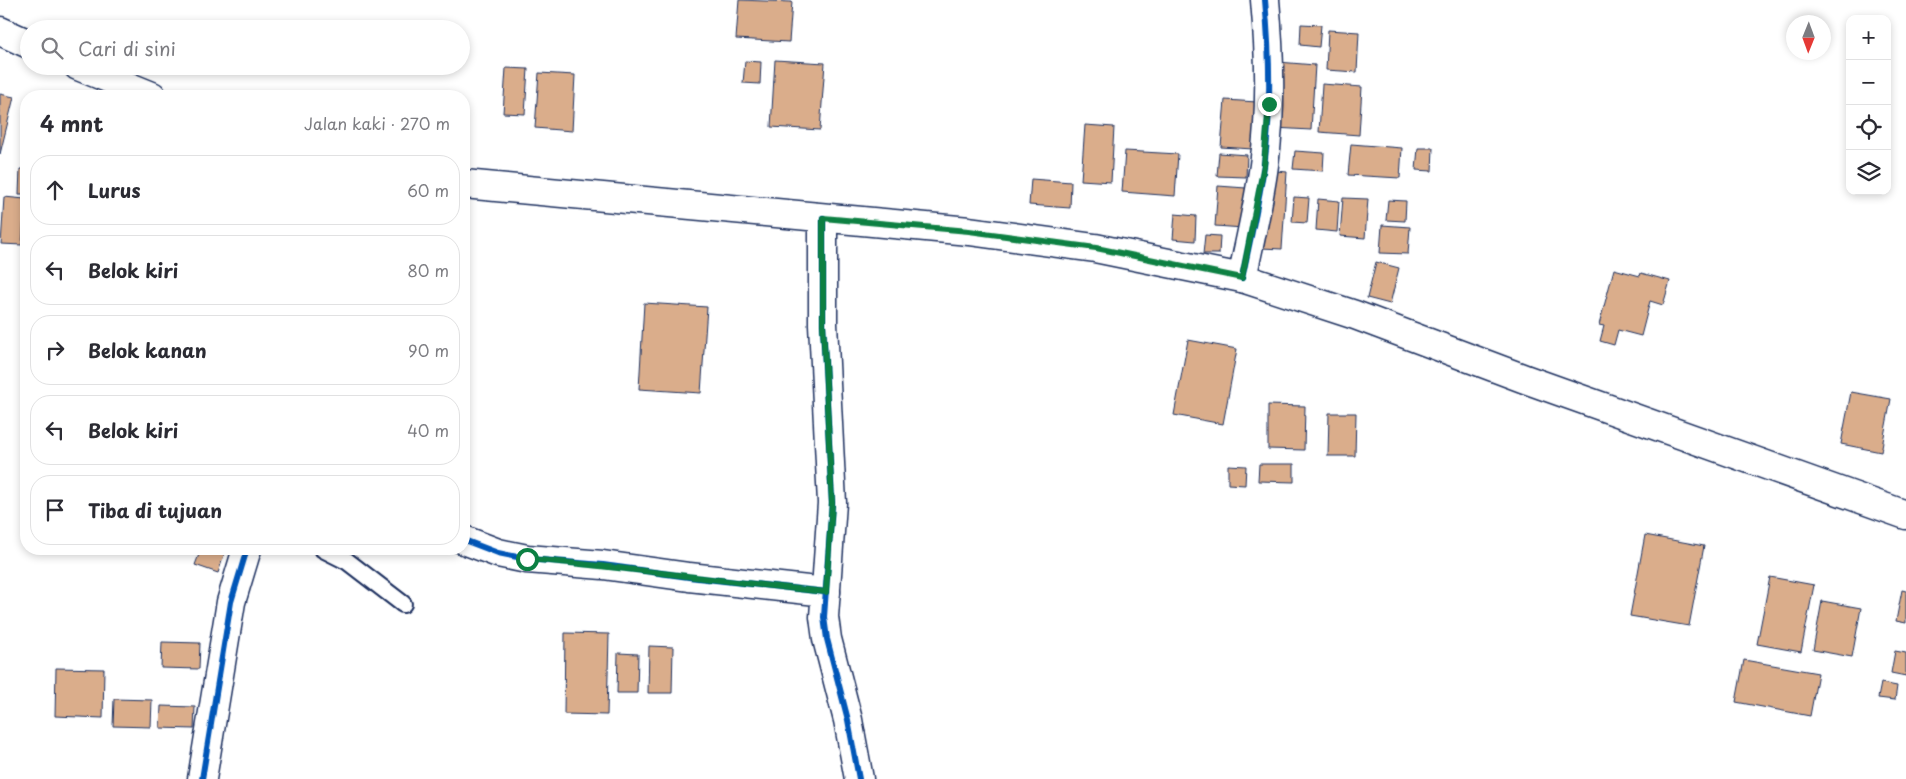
<!DOCTYPE html>
<html lang="id">
<head>
<meta charset="utf-8">
<style>
  body { margin:0; font-family:"Playpen Sans",sans-serif; background:#f7f7f7; color:#2b2b33 }
  .controls { position:absolute; right:15px; top:15px; display:grid; overflow:hidden; border-radius:10px; box-shadow:0 2px 8px #0003 }
  .controls button { width:45px; height:45px; display:grid; place-items:center; padding:0; border:0; border-bottom:1px solid #e1e1e2; background:#fff; color:#2b2b33; font:25px sans-serif }
  .compass { position:absolute; left:1786px; top:15px; width:45px; height:45px; border-radius:50%; background:#fff; box-shadow:0 2px 8px #0003; rotate:181deg }
  .stop { position:absolute; width:15px; height:15px; margin:-11px; border:4px solid #0b8043; border-radius:50%; background:#fff }
  .stop.end { background:#0b8043; border-color:#fff; box-shadow:0 1px 5px #0008 }
  .list { margin:0; padding:0; list-style:none }
  h2 { display:flex; justify-content:space-between; align-items:center; height:65px; margin:0; padding:0 20px; font-size:21px }
  h2 small { font-size:16px; font-weight:400; color:#7c7c81 }
  .list li { display:grid; grid-template-columns:32px 1fr auto; gap:15px; align-items:center; box-sizing:border-box; height:70px; margin:0 10px 10px; padding:0 10px; border:1px solid #e1e1e2; border-radius:20px }
  .list b { display:block; font-size:19px; white-space:nowrap }
  .list em { font-size:16px; font-style:normal; color:#7c7c81 }
  .icon { flex:none; width:28px; height:28px; fill:none; stroke:currentColor; stroke-width:2; stroke-linecap:round; stroke-linejoin:round }
  .map { position:relative; flex:none; width:1906px; height:779px; overflow:hidden }
  .search { position:absolute; background:#fff; box-shadow:0 2px 8px #0003; left:20px; top:20px; width:450px; height:55px; display:flex; align-items:center; gap:12px; box-sizing:border-box; padding:0 18px; border-radius:28px; color:#7c7c81; font-size:19px }
  .panel { position:absolute; background:#fff; box-shadow:0 2px 8px #0003; left:20px; top:90px; width:450px; height:465px; border-radius:20px }
  .map>svg:first-child { display:block }
</style>
</head>
<body>
<div class="map">
<svg width="1906" height="779" viewBox="0 0 1906 779">
  <rect width="100%" height="100%" fill="#fff"/>
  <filter id="ink" filterUnits="userSpaceOnUse"><feTurbulence type="fractalNoise" baseFrequency=".02" numOctaves="2"/><feDisplacementMap in="SourceGraphic" scale="10" xChannelSelector="R" yChannelSelector="G"/><feConvolveMatrix kernelMatrix="1 2 1 2 8 2 1 2 1" color-interpolation-filters="sRGB"/></filter>
  <g filter="url(#ink)">
    <!-- building -->
    <g fill="#daad8b" stroke="#1b2f5e">
      <polygon points="739,0 792,2 789,42 736,39"/>
      <polygon points="1301,24 1321,25 1319,47 1300,45"/>
      <polygon points="1328,30 1359,32 1357,72 1326,70"/>
      <polygon points="775,60 825,63 820,130 771,127"/>
      <polygon points="745,61 761,62 760,84 743,83"/>
      <polygon points="1278,62 1315,65 1311,130 1274,128"/>
      <polygon points="506,68 528,69 525,114 503,113"/>
      <polygon points="539,73 575,75 572,131 535,128"/>
      <polygon points="1322,84 1362,87 1359,135 1319,132"/>
      <polygon points="0,94 14,97 0,154"/>
      <polygon points="1225,100 1257,102 1253,149 1221,147"/>
      <polygon points="1085,125 1114,127 1111,182 1081,180"/>
      <polygon points="1351,144 1402,148 1400,178 1348,175"/>
      <polygon points="1418,148 1433,148 1432,171 1416,170"/>
      <polygon points="1125,151 1178,154 1175,196 1122,192"/>
      <polygon points="1295,151 1324,153 1323,171 1293,169"/>
      <polygon points="1219,153 1247,155 1246,177 1217,176"/>
      <polygon points="20,169 26,169 26,194 19,194"/>
      <polygon points="1266,170 1287,172 1282,249 1261,248"/>
      <polygon points="1031,179 1071,182 1070,208 1029,205"/>
      <polygon points="1218,186 1246,188 1244,228 1215,226"/>
      <polygon points="4,197 25,199 22,245 1,244"/>
      <polygon points="1294,197 1309,198 1307,223 1292,222"/>
      <polygon points="1343,198 1368,199 1365,238 1340,236"/>
      <polygon points="1318,199 1339,201 1337,232 1316,230"/>
      <polygon points="1388,200 1406,201 1405,221 1386,220"/>
      <polygon points="1175,214 1196,216 1195,241 1173,239"/>
      <polygon points="1382,225 1410,227 1408,254 1380,253"/>
      <polygon points="1205,235 1220,236 1219,254 1203,254"/>
      <polygon points="1376,262 1399,268 1390,304 1367,298"/>
      <polygon points="1614,269 1640,276 1641,273 1670,281 1663,305 1650,301 1641,336 1618,330 1614,345 1600,341 1604,326 1599,325"/>
      <polygon points="644,303 707,307 701,393 639,389"/>
      <polygon points="1188,340 1237,349 1223,424 1174,415"/>
      <polygon points="1851,392 1891,399 1881,452 1841,444"/>
      <polygon points="1268,405 1305,406 1304,450 1268,449"/>
      <polygon points="1329,413 1356,413 1355,456 1328,456"/>
      <polygon points="1259,464 1294,464 1294,482 1258,481"/>
      <polygon points="1228,465 1246,466 1245,485 1228,484"/>
      <polygon points="1645,535 1704,546 1689,626 1630,616"/>
      <polygon points="201,549 216,549 225,552 218,573 195,565"/>
      <polygon points="1770,577 1814,585 1801,652 1757,644"/>
      <polygon points="1902,590 1906,591 1906,623 1896,621"/>
      <polygon points="1822,601 1861,608 1852,657 1813,650"/>
      <polygon points="565,633 609,634 607,715 564,714"/>
      <polygon points="162,642 200,643 199,669 161,668"/>
      <polygon points="649,646 673,647 672,693 648,693"/>
      <polygon points="1895,651 1906,653 1906,676 1891,673"/>
      <polygon points="618,653 638,654 637,693 617,693"/>
      <polygon points="1744,660 1818,673 1810,716 1736,702"/>
      <polygon points="56,668 104,669 103,718 55,716"/>
      <polygon points="1881,683 1897,686 1895,700 1878,698"/>
      <polygon points="114,699 152,700 151,727 113,726"/>
      <polygon points="161,706 195,707 194,729 160,728"/>
    </g>
    <g fill="none" stroke-linecap="round" stroke-linejoin="round">
      <defs>
        <polyline id="service" points="323,549 347,561 403,604"/>
        <g id="minor">
          <polyline points="823,218 823,324 832,503 824,617 827,639 848,720 859,779"/>
          <path d="M1242 278C1250 240 1259 202 1264 165 1272 110 1270 55 1265 0"/>
          <polyline points="464,540 498,553 527,559 603,565 689,577 826,592"/>
          <polyline points="202,779 231,602 247,549"/>
        </g>
        <g id="secondary">
          <polyline points="0,31 29,44"/>
          <polyline points="78,66 152,96"/>
          <polyline points="464,184 969,231 1095,248 1242,278 1355,315 1525,379 1906,515"/>
        </g>
      </defs>
      <!-- service casing -->
      <use href="#service" stroke="#1b2f5e" stroke-width="20"/>
      <!-- minor casing -->
      <use href="#minor" stroke="#1b2f5e" stroke-width="31"/>
      <!-- secondary casing -->
      <use href="#secondary" stroke="#1b2f5e" stroke-width="31"/>
      <!-- service -->
      <use href="#service" stroke="#fff" stroke-width="16"/>
      <!-- minor -->
      <use href="#minor" stroke="#fff" stroke-width="28"/>
      <!-- secondary -->
      <use href="#secondary" stroke="#fff" stroke-width="28"/>
      <defs>
        <g id="cycleway">
          <polyline points="823,218 823,324 832,503 824,617 827,639 848,720 859,779"/>
          <path d="M1242 278C1250 240 1259 202 1264 165 1272 110 1270 55 1265 0"/>
          <polyline points="464,540 498,553 527,559 603,565 689,577 826,592"/>
          <polyline points="202,779 231,602 247,549"/>
        </g>
      </defs>
      <!-- cycleway casing -->
      <use href="#cycleway" stroke="#fff" stroke-width="9"/>
      <!-- cycleway -->
      <use href="#cycleway" stroke="#0057b8" stroke-width="6"/>
    </g>
  </g>
  <g fill="none" stroke-linecap="round" stroke-linejoin="round" filter="url(#ink)">
    <!-- route -->
    <path stroke="#0b8043" stroke-width="6" d="M527 559C627 567 726 582 826 592L832 503 823 324V218L969 231 1096 248 1242 278 1264 165 1269 104"/>
  </g>
</svg>
<div class="controls">
<button>+</button>
<button>−</button>
<button><svg class="icon" aria-label="locate" viewBox="0 0 24 24"><circle cx="12" cy="12" r="6"/><path d="M12 2v4M12 18v4M2 12h4M18 12h4"/></svg></button>
<button><svg class="icon" aria-label="layers" viewBox="0 0 24 24"><path d="M12 4l9 5-9 5-9-5zM3 14l9 5 9-5"/></svg></button>
</div>
<svg class="compass" viewBox="-18 -18 36 36"><path d="M0-13l5 13h-10z" fill="#e53935"/><path d="M0 13l5-13h-10z" fill="#7c7c81"/></svg>
<div class="stop" style="left:527px;top:559px"></div>
<div class="stop end" style="left:1269px;top:104px"></div>
<div class="search"><svg class="icon" aria-label="search" viewBox="0 0 24 24"><circle cx="10" cy="10" r="6"/><path d="M15 15l6 6"/></svg>Cari di sini</div>
<section class="panel">
<h2>4 mnt<small>Jalan kaki · 270 m</small></h2>
<ul class="list">
<li><svg class="icon" aria-label="ahead" viewBox="0 0 24 24"><path d="M12 20V5M6 11l6-6 6 6"/></svg><div><b>Lurus</b></div><em>60 m</em></li>
<li><svg class="icon" aria-label="left" viewBox="0 0 24 24"><path d="M17 20v-9H6M10 6l-5 5 5 5"/></svg><div><b>Belok kiri</b></div><em>80 m</em></li>
<li><svg class="icon" aria-label="right" viewBox="0 0 24 24"><path d="M7 20v-9h11M14 6l5 5-5 5"/></svg><div><b>Belok kanan</b></div><em>90 m</em></li>
<li><svg class="icon" aria-label="left" viewBox="0 0 24 24"><path d="M17 20v-9H6M10 6l-5 5 5 5"/></svg><div><b>Belok kiri</b></div><em>40 m</em></li>
<li><svg class="icon" aria-label="arrive" viewBox="0 0 24 24"><path d="M6 21V4h12l-3 4 3 4H6"/></svg><div><b>Tiba di tujuan</b></div></li>
</ul>
</section>
</div>
</body>
</html>
